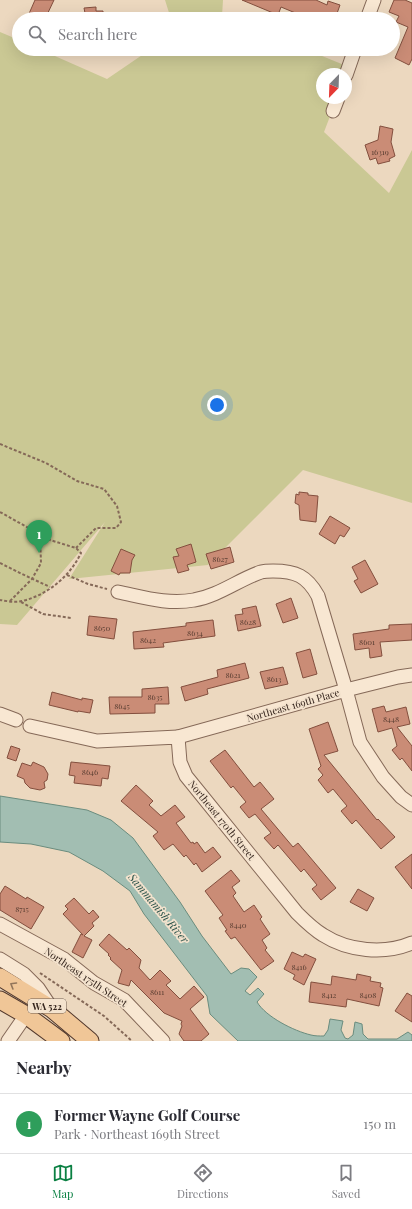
<!DOCTYPE html>
<html lang="en">
<head>
<meta charset="utf-8">
<style>
  body { margin:0; font-family:"Playfair Display",serif; background:#f7f7f7; color:#2b2b33 }
  .compass { position:absolute; left:316px; top:68px; width:36px; height:36px; border-radius:50%; background:#fff; box-shadow:0 4px 16px #0002; rotate:203deg }
  .you { position:absolute; left:217px; top:405px; width:14px; height:14px; margin:-10px; border:3px solid #fff; border-radius:50%; background:#1a73e8; box-shadow:0 0 0 6px #1a73e833 }
  .badge { display:grid; place-items:center; width:26px; height:26px; border-radius:50%; background:#0b8043; color:#fff; font-size:13px; font-weight:700 }
  .pin { position:absolute; translate:-50% -33px; filter:drop-shadow(0 1px 2px #0008) }
  .pin::after { content:''; position:absolute; top:21px; width:14px; height:12px; background:inherit; clip-path:polygon(0 0,100% 0,50% 100%) }
  .list { margin:0; padding:0; list-style:none }
  h2 { display:flex; justify-content:space-between; align-items:center; height:52px; margin:0; padding:0 16px; font-size:17px }
  h2 small { font-size:13px; font-weight:400; color:#7c7c81 }
  .list li { display:grid; grid-template-columns:26px 1fr auto; gap:12px; align-items:center; box-sizing:border-box; height:60px; padding:0 16px; border-top:1px solid #e1e1e2 }
  .list b { display:block; font-size:15px; white-space:nowrap }
  .list p { margin:0; font-size:13px; white-space:nowrap; color:#7c7c81 }
  .list em { font-size:13px; font-style:normal; color:#7c7c81 }
  .icon { flex:none; width:22px; height:22px; fill:none; stroke:currentColor; stroke-width:2; stroke-linecap:round; stroke-linejoin:round }
  .map { position:relative; flex:none; width:412px; height:1041px; overflow:hidden }
  .search { position:absolute; background:#fff; box-shadow:0 4px 16px #0002; left:12px; right:12px; top:12px; height:44px; display:flex; align-items:center; gap:10px; box-sizing:border-box; padding:0 14px; border-radius:22px; color:#7c7c81; font-size:15px }
  .sheet { height:112px; background:#fff }
  nav { display:flex; justify-content:space-around; align-items:center; box-sizing:border-box; height:56px; border-top:1px solid #e1e1e2; background:#fff; font-size:11px; color:#7c7c81 }
  nav a { display:grid; justify-items:center; gap:2px }
  nav .on { color:#0b8043 }
  .map>svg:first-child { display:block }
</style>
</head>
<body>
<div class="map">
<svg width="412" height="1041" viewBox="0 0 412 1041">
  <rect width="100%" height="100%" fill="#ecd8bf"/>
  <!-- green -->
  <g fill="#cac894">
    <polygon points="165,0 223,0 222,16 230,19 171,19"/>
    <polygon points="0,32 19,40 19,49 39,49 107,79 151,49 305,49 349,67 346,74 322,74 322,98 337,98 324,132 389,193 412,150 412,503 303,470 208,565 69,579 105,522 17,625 0,624"/>
  </g>
  <!-- water -->
  <path fill="#a2beb2" stroke="#6a8c7e" d="M0 796 87 810 111 820 133 838 180 902 202 936 231 974 241 968 249 969 257 977 245 991 250 995 258 988 264 994 257 1002C266 1017 294 1031 311 1035 315 1036 319 1036 324 1036L328 1030 330 1019 343 1021 341 1030 345 1038 348 1039 353 1035 355 1022 362 1024 363 1034 368 1039H397L408 1032 412 1035V1041H238L210 1014 207 996 144 914 130 891 103 871 69 852 31 844 0 842Z"/>
  <!-- building -->
  <g fill="#ca8c76" stroke="#834f3e">
    <polygon points="35,0 54,0 45,19 34,19 28,16"/>
    <polygon points="242,0 316,0 327,5 328,1 340,5 335,19 310,19 281,7 278,15"/>
    <polygon points="394,0 405,0 412,3 412,59 409,65 395,58 408,27 396,22 399,16 389,12"/>
    <polygon points="96,7 96,11 103,11 103,19 79,19 78,13 85,13 84,8"/>
    <polygon points="380,126 393,129 391,142 395,156 389,159 390,161 378,164 376,158 370,160 365,145 378,140"/>
    <polygon points="299,492 308,493 308,495 318,496 316,522 300,520 299,505 295,503 296,494 299,495"/>
    <polygon points="330,516 350,528 344,537 340,535 335,544 319,534"/>
    <polygon points="191,544 196,562 187,565 189,570 178,573 173,557 179,556 176,549"/>
    <polygon points="230,547 234,562 211,569 206,554"/>
    <polygon points="121,549 135,555 132,560 130,573 120,573 119,575 111,571"/>
    <polygon points="365,560 378,584 361,593 354,581 358,579 352,567"/>
    <polygon points="291,598 298,618 283,623 276,604"/>
    <polygon points="256,606 261,626 238,631 235,615 243,614 242,609"/>
    <polygon points="89,616 117,619 114,639 87,635"/>
    <polygon points="213,620 215,636 163,643 164,647 134,649 133,632 186,626 186,623"/>
    <polygon points="412,624 412,640 380,642 382,656 370,658 369,648 355,650 353,634 389,629 389,625"/>
    <polygon points="310,649 317,674 303,678 296,653"/>
    <polygon points="245,663 249,678 207,689 208,694 185,701 181,687 218,677 217,670"/>
    <polygon points="283,667 288,684 265,689 260,672"/>
    <polygon points="168,687 169,704 155,704 155,713 110,714 109,697 142,697 142,689"/>
    <polygon points="52,692 82,700 82,698 93,700 90,713 78,711 78,712 49,705"/>
    <polygon points="384,706 386,712 406,707 410,724 397,727 412,746 412,771 402,758 400,760 392,750 397,746 392,728 378,732 372,709"/>
    <polygon points="328,722 338,751 324,755 377,820 378,819 395,837 381,849 356,820 352,824 341,811 347,806 333,789 328,793 318,780 323,775 318,769 321,766 309,729"/>
    <polygon points="11,746 20,749 16,761 7,758"/>
    <polygon points="225,750 254,787 260,782 274,799 261,809 293,847 298,843 336,888 321,900 312,889 317,885 304,869 301,872 278,845 274,849 264,838 271,833 255,814 249,818 240,807 246,802 233,786 231,788 210,761"/>
    <polygon points="33,762 44,767 48,774 47,780 44,782 45,788 40,790 30,788 25,783 24,779 17,776 22,763 31,766"/>
    <polygon points="71,762 110,766 108,779 102,778 101,786 74,783 75,776 69,775"/>
    <polygon points="136,785 153,801 149,805 161,816 175,805 185,817 176,823 191,843 193,842 194,844 197,842 205,853 213,847 221,857 202,872 196,863 194,865 186,855 184,857 173,844 164,850 153,836 158,832 121,801"/>
    <polygon points="412,854 412,889 395,867"/>
    <polygon points="231,870 240,881 232,887 236,893 233,896 244,912 254,905 262,917 260,919 270,934 262,940 267,948 265,950 274,961 261,970 235,937 231,939 225,931 227,930 219,918 223,915 205,891"/>
    <polygon points="5,886 26,899 27,897 44,907 31,929 0,910 0,894"/>
    <polygon points="358,889 374,898 367,911 350,902"/>
    <polygon points="74,898 89,914 93,910 99,917 92,923 94,926 84,936 92,940 83,958 72,952 81,934 83,935 63,914 68,909 65,906"/>
    <polygon points="109,934 127,950 129,948 141,960 139,968 150,980 160,970 171,981 166,985 180,999 194,986 204,997 190,1009 209,1034 201,1041 184,1041 179,1034 182,1026 181,1024 182,1021 164,1013 131,980 129,986 118,983 122,970 110,959 111,958 108,955 109,954 99,945"/>
    <polygon points="292,952 303,957 305,954 316,959 304,985 293,979 295,975 284,969"/>
    <polygon points="357,974 371,977 370,981 381,983 380,987 383,988 379,1006 347,999 346,1007 309,1002 311,982 331,985 332,976 356,980"/>
    <polygon points="407,993 412,996 412,1022 395,1011"/>
  </g>
  <g fill="none" stroke-linecap="round" stroke-linejoin="round">
    <defs>
      <g id="minor">
        <polyline points="367,19 374,0"/>
        <polyline points="346,75 355,49"/>
        <polyline points="333,111 338,98"/>
        <path d="M118 592C143 597 168 605 194 600 218 596 238 580 261 572 265 571 269 571 273 571 296 571 307 576 318 596L346 690 398 677 412 675"/>
        <polyline points="0,714 16,720"/>
        <path d="M30 726 97 741 178 737 180 762 186 776 297 913C305 921 313 929 323 935 348 951 384 955 412 943"/>
        <polyline points="178,737 346,690 360,742 383,777 401,797 412,805"/>
        <polyline points="0,924 64,959 94,983 124,1000 163,1041"/>
        <polyline points="0,959 24,974 38,988 50,1006"/>
        <polyline points="8,1041 26,1015"/>
      </g>
      <g id="major">
        <polyline points="0,977 52,1009 90,1041"/>
        <polyline points="0,1000 26,1015 61,1041"/>
      </g>
    </defs>
    <!-- minor casing -->
    <use href="#minor" stroke="#856958" stroke-width="15"/>
    <!-- major casing -->
    <use href="#major" stroke="#52382c" stroke-width="19"/>
    <!-- path -->
    <g stroke="#856958" stroke-width="2" stroke-dasharray="3 2" stroke-linecap="butt">
      <polyline points="0,444 46,463 77,481 104,489 117,506 121,522 116,528 96,528 76,548"/>
      <path d="M0 512 50 540 76 548 81 553C70 576 48 595 22 601 15 603 7 601 0 600"/>
      <polyline points="0,563 22,574 50,587"/>
      <polyline points="67,575 88,584 107,589"/>
      <polyline points="10,601 32,579 41,563 40,535"/>
      <polyline points="21,602 43,614 71,618"/>
      <polyline points="40,973 104,1016 132,1041"/>
    </g>
    <!-- minor -->
    <use href="#minor" stroke="#f8e7d2" stroke-width="13"/>
    <!-- major -->
    <use href="#major" stroke="#f0c697" stroke-width="17"/>
  </g>
  <!-- one-way arrows -->
  <defs><path id="oneway-chevron" d="M-2-3.5L2.5 0L-2 3.5" fill="none" stroke-width="1.6" stroke-linecap="round" stroke-linejoin="round"/></defs>
  <use stroke="#92755a" href="#oneway-chevron" transform="translate(13 985) rotate(-149)"/>
  <g text-anchor="middle" dominant-baseline="central" stroke-width="3.5" stroke-linejoin="round" paint-order="stroke">
    <!-- number labels -->
    <g font-size="8" fill="#5a3e32">
      <text x="380" y="151">16319</text>
      <text x="220" y="558">8627</text>
      <text x="248" y="621">8628</text>
      <text x="102" y="627">8650</text>
      <text x="195" y="632">8634</text>
      <text x="148" y="639">8642</text>
      <text x="367" y="641">8601</text>
      <text x="233" y="674">8621</text>
      <text x="274" y="678">8613</text>
      <text x="155" y="696">8635</text>
      <text x="122" y="705">8645</text>
      <text x="391" y="718">8448</text>
      <text x="90" y="771">8646</text>
      <text x="22" y="908">8715</text>
      <text x="238" y="924">8440</text>
      <text x="299" y="966">8416</text>
      <text x="157" y="991">8611</text>
      <text x="329" y="994">8412</text>
      <text x="368" y="994">8408</text>
    </g>
    <!-- shield labels -->
    <rect fill="#f4e3ce" stroke="#6e5d51" stroke-width="1" x="28" y="999" width="38" height="14" rx="3"/>
    <g font-size="9" font-weight="bold" fill="#34241c">
      <text x="47" y="1006">WA 522</text>
    </g>
    <!-- street labels -->
    <g font-size="10" fill="#34241c" stroke="#f4e3ce">
      <text transform="translate(293 705) rotate(-16)">Northeast 169th Place</text>
      <text transform="translate(222 820) rotate(51)">Northeast 170th Street</text>
      <text transform="translate(86 977) rotate(34)">Northeast 175th Street</text>
    </g>
    <!-- water labels -->
    <g font-size="11" font-style="italic" fill="#2c544b" stroke="#f4e3ce">
      <text transform="translate(159 908) rotate(50)">Sammamish River</text>
    </g>
  </g>
</svg>
<svg class="compass" viewBox="-18 -18 36 36"><path d="M0-13l5 13h-10z" fill="#e53935"/><path d="M0 13l5-13h-10z" fill="#7c7c81"/></svg>
<div class="you"></div>
<div class="pin badge" style="left:39px;top:553px;background:#2e9e5b">1</div>
<div class="search"><svg class="icon" aria-label="search" viewBox="0 0 24 24"><circle cx="10" cy="10" r="6"/><path d="M15 15l6 6"/></svg>Search here</div>
</div>
<section class="sheet">
<h2>Nearby<small></small></h2>
<ul class="list">
<li><span class="badge" style="background:#2e9e5b">1</span><div><b>Former Wayne Golf Course</b><p>Park · Northeast 169th Street</p></div><em>150 m</em></li>
</ul>
</section>
<nav>
<a class="on"><svg class="icon" aria-label="map" viewBox="0 0 24 24"><path d="M3 6l6-2 6 2 6-2v14l-6 2-6-2-6 2zM9 4v14M15 6v14"/></svg>Map</a>
<a><svg class="icon" aria-label="directions" viewBox="0 0 24 24"><path d="M12 3l9 9-9 9-9-9zM9 14v-3h6M13 9l2 2-2 2"/></svg>Directions</a>
<a><svg class="icon" aria-label="saved" viewBox="0 0 24 24"><path d="M7 4h10v16l-5-4-5 4z"/></svg>Saved</a>
</nav>
</body>
</html>
